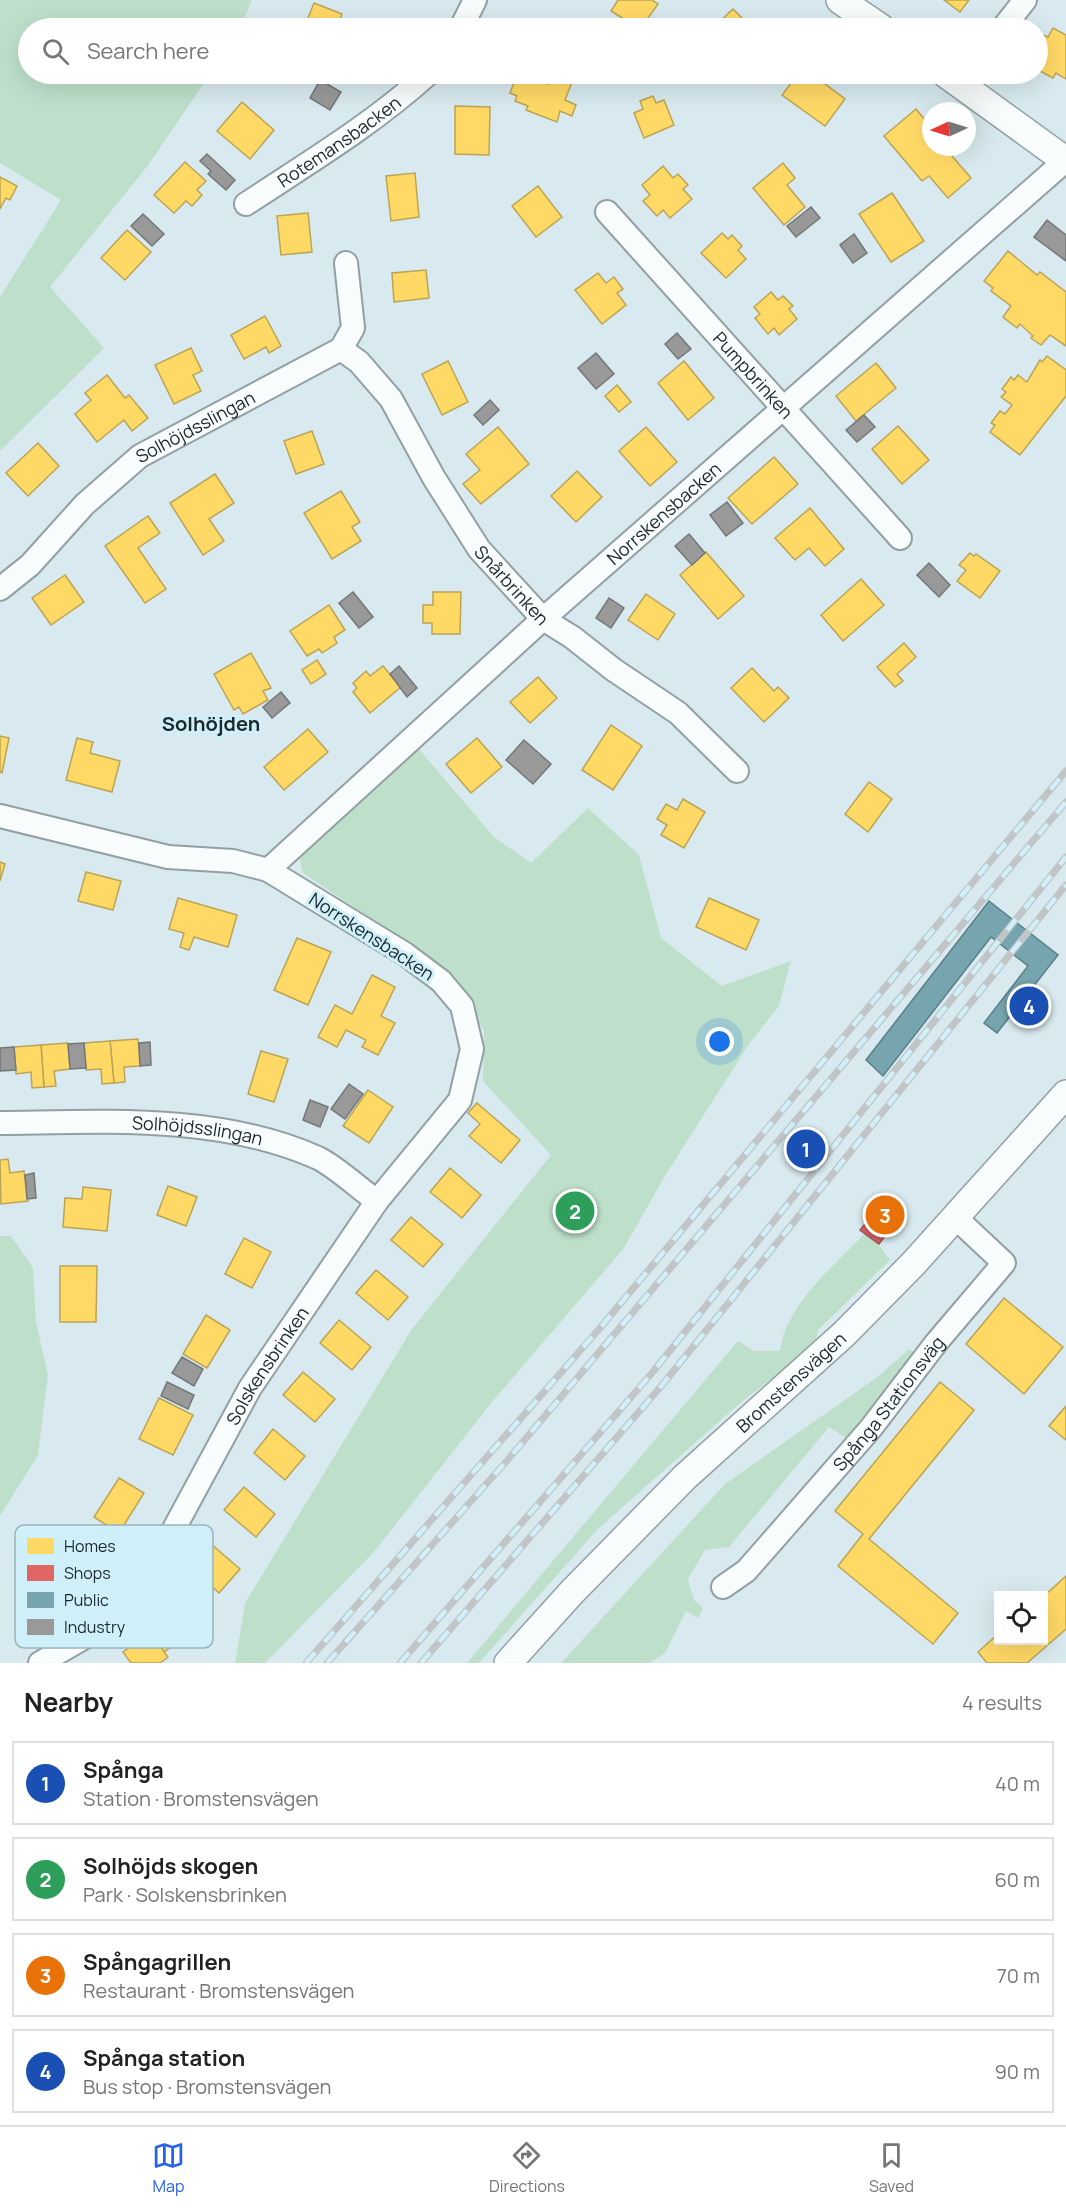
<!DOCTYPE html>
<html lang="en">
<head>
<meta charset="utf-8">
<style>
  body { margin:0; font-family:Manrope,sans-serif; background:#f2f2f2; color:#222 }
  .controls { position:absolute; right:18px; bottom:18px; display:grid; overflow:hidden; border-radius:0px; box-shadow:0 6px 24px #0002 }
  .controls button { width:54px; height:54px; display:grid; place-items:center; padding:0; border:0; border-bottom:2px solid #e0e0e0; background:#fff; color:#222; font:30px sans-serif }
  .compass { position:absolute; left:922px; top:102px; width:54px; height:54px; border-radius:50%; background:#fff; box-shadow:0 6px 24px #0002; rotate:266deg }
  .you { position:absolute; left:720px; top:1042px; width:21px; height:21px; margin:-15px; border:4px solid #fff; border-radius:50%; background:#1a73e8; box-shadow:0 0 0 9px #1a73e833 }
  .badge { display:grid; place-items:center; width:39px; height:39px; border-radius:50%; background:#2563eb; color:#fff; font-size:20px; font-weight:700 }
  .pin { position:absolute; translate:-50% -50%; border:3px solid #fff; box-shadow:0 2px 6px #0006 }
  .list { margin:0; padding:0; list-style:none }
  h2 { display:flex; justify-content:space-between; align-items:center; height:78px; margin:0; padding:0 24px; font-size:26px }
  h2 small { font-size:20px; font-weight:400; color:#767676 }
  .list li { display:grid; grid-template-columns:39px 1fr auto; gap:18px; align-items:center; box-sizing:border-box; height:84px; margin:0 12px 12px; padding:0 12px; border:2px solid #e0e0e0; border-radius:0px }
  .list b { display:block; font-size:22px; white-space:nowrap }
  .list p { margin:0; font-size:20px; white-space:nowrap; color:#767676 }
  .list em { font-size:20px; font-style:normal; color:#767676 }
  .icon { flex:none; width:33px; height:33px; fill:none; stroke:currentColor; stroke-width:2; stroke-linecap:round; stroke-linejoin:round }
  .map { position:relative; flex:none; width:1066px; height:1663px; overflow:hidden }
  .search { position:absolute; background:#fff; box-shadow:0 6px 24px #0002; left:18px; right:18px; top:18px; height:66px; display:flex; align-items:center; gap:15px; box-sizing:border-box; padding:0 21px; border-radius:33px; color:#767676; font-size:22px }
  .sheet { height:462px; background:#fff }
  nav { display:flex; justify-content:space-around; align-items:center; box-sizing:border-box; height:84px; border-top:2px solid #e0e0e0; background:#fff; font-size:16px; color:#767676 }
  nav a { display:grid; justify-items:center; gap:3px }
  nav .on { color:#2563eb }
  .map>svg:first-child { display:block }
</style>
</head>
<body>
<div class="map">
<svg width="1066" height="1663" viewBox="0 0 1066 1663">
  <rect width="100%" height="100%" fill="#d8eaef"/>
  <!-- green -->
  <g fill="#bee0cb">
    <polygon points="0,0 252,0 240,28 28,28 28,74 210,74 149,164 50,287 104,348 0,451 0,297 61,200 0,163"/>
    <polygon points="418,748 494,837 531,863 588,808 639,855 661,938 722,986 791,961 779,1006 749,1044 666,1174 624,1248 492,1402 374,1552 265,1663 235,1663 245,1603 412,1329 551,1155 483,1081 484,1031 447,970 303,873 299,856"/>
    <path d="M865 1233 878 1244 890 1260 818 1330 815 1345 740 1403 598 1529 479 1663H467L738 1341 754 1351H780C787 1303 833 1267 865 1233Z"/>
    <polygon points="0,1236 11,1236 33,1268 36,1322 48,1375 38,1455 0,1516"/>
    <polygon points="909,1349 915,1353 846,1438 829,1427 729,1547 705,1550 688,1579 694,1600 703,1608 698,1618 686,1611 665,1653 649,1663 561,1663 725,1484 879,1376"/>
  </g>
  <!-- homes -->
  <g fill="#ffd966" stroke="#bba454" stroke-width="1.5">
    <polygon points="618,0 652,0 658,4 641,28 638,28 611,11"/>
    <polygon points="944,0 969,0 960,12"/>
    <polygon points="314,3 342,14 337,28 304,28"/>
    <polygon points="733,9 752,28 713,28"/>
    <polygon points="1053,28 1066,35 1066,79 1056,73 1053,78 1038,70 1038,33 1048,37"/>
    <polygon points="517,74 548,84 552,74 572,82 565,100 576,105 572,116 560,111 557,122 526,110 528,106 515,101 517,96 510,93"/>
    <polygon points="798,74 812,74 845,99 825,126 782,95"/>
    <polygon points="653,96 656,103 664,100 674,125 644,138 634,113 643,109 640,101"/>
    <polygon points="242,102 274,130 250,159 217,131"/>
    <polygon points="455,106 490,107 489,155 455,154"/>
    <polygon points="916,109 931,127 931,147 948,147 954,154 952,156 971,178 948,198 929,176 922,181 884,136"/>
    <polygon points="185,162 206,181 197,190 202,195 192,206 186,201 174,213 154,195"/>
    <polygon points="783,163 795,178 787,185 805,207 784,225 753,188"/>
    <polygon points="663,166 673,178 678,174 688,185 683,189 692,199 670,218 663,210 657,216 643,201 650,195 642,185"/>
    <polygon points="415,173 419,217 391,221 386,176"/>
    <polygon points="0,177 17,186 10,200 6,198 0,209"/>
    <polygon points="538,186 562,217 536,237 512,206"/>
    <polygon points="892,193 924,241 891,262 859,214"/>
    <polygon points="308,213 312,252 281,255 277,216"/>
    <polygon points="127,230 151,252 125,280 101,258"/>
    <polygon points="722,233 728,239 732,235 742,246 738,250 746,259 726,278 701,253"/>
    <polygon points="1008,251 1037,275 1040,272 1066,292 1066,346 1050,335 1041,345 1031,338 1033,336 1020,324 1017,328 1003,317 1011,306 991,291 993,288 984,281"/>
    <polygon points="426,270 429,298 394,302 392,273"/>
    <polygon points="598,273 606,283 614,277 623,289 617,293 626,305 602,324 575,290"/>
    <polygon points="771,292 778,300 783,296 793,306 789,309 797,319 779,335 774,328 768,334 755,318 760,314 754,307"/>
    <polygon points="265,316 281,346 269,353 266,347 244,359 231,335"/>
    <polygon points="191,348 202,371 193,375 201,391 174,404 155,365"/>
    <polygon points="1047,356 1066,370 1066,396 1020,455 990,432 995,425 991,423 1000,411 1005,414 1012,405 1001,397 1006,392 1002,389 1011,377 1014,380 1018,375 1027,382 1040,360 1042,362"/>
    <polygon points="448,361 468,402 442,415 422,374"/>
    <polygon points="684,361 714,398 688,420 658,383"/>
    <polygon points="876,363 896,388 856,421 836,396"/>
    <polygon points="107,375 125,398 129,395 148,418 132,431 124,420 97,442 75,414 91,400 85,393"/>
    <polygon points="617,385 631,402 619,412 605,396"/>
    <polygon points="898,426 929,460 902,484 872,449"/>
    <polygon points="498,427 529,464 481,504 463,484 480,470 466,454"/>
    <polygon points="646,427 677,462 650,486 619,451"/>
    <polygon points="312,431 324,464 296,474 284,441"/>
    <polygon points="38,443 59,466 28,496 6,473"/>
    <polygon points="774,457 798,484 752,524 728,498"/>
    <polygon points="577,471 602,497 576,522 551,496"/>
    <polygon points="215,474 234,503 209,519 224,541 203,555 170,503"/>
    <polygon points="341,491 360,522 352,527 361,541 332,559 304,513"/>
    <polygon points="810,508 844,549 825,566 809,548 795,560 775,538"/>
    <polygon points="148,516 160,533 138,548 166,589 145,603 105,546"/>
    <polygon points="706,552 744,596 718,619 680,575"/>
    <polygon points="970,553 974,556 976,554 1000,571 980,598 957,581 966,570 959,565"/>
    <polygon points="65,575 84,602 51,625 32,598"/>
    <polygon points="861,579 884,605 843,641 821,615"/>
    <polygon points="433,592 461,592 460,634 432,634 432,623 423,623 423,605 433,605"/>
    <polygon points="646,594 675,614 658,640 628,620"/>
    <polygon points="329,605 345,630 334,637 337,643 322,653 319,649 307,656 290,631"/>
    <polygon points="904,643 916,657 897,674 903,681 895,687 877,667"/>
    <polygon points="251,653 271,688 263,691 268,700 243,714 239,707 234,710 214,674"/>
    <polygon points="317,660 326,674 311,684 302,670"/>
    <polygon points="383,666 401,687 370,713 353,692 357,688 353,683 366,671 370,676"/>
    <polygon points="752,668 774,691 778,687 789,698 764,722 731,688"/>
    <polygon points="538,677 557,698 530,723 510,702"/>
    <polygon points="611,725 642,746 613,790 582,770"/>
    <polygon points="308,729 328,752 284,790 264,767"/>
    <polygon points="0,736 9,738 2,773 0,772"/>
    <polygon points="77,738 93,742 90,753 120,761 112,792 66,780"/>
    <polygon points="477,738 502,767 471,793 446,764"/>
    <polygon points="869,782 892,799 868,832 845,814"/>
    <polygon points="683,799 705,812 684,848 661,835 667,825 657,819 666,804 677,810"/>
    <polygon points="0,862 5,864 0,881"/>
    <polygon points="86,872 121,881 113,910 78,901"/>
    <polygon points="178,898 237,915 228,947 194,937 189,950 180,947 184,933 169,929"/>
    <polygon points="709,898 759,920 746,950 696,927"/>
    <polygon points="297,938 331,952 308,1005 274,990"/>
    <polygon points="372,975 395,987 381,1016 395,1023 378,1055 362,1047 366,1040 346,1030 337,1047 318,1037 335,1005 352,1014"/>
    <polygon points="138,1039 140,1066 124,1067 125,1082 114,1083 110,1041"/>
    <polygon points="110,1041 114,1083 102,1084 101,1069 86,1070 84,1043"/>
    <polygon points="68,1043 70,1069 54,1071 56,1086 44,1087 41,1045"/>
    <polygon points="41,1045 44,1087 32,1088 31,1072 16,1074 14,1047"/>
    <polygon points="261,1051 288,1059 274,1102 248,1094"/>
    <polygon points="368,1090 393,1107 369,1143 343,1126"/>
    <polygon points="477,1103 520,1140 501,1163 469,1136 480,1124 468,1113"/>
    <polygon points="8,1159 10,1173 24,1171 28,1201 1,1204 0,1160"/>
    <polygon points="450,1168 481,1195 462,1218 430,1192"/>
    <polygon points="168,1186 197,1197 186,1226 157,1215"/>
    <polygon points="83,1187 111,1190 107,1231 63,1227 65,1198 82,1199"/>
    <polygon points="411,1217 443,1244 423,1267 391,1240"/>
    <polygon points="244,1238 271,1252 252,1288 225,1274"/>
    <polygon points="60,1266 97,1266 96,1322 60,1322"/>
    <polygon points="376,1270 408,1297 388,1320 356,1293"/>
    <polygon points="1004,1298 1063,1347 1024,1394 966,1344"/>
    <polygon points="206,1315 230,1330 207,1368 183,1354"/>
    <polygon points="339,1320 371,1347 352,1370 320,1343"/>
    <polygon points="303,1372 335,1399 315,1422 283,1395"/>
    <polygon points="940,1382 974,1410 869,1539 958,1613 933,1644 838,1566 863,1534 835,1511"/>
    <polygon points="159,1398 193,1415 173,1455 139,1439"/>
    <polygon points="1066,1406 1066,1440 1049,1426"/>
    <polygon points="273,1429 305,1456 285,1480 254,1453"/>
    <polygon points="119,1478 144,1493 119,1533 94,1517"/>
    <polygon points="244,1487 275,1514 256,1537 224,1510"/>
    <polygon points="196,1531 240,1569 219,1593 189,1566 200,1553 187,1542"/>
    <polygon points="1066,1576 1066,1629 1027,1663 987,1663 978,1652 998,1634 998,1640 1044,1640 1044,1596"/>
    <polygon points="176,1606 195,1630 164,1652 146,1626"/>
    <polygon points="150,1633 168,1657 160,1663 131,1663 123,1652"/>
  </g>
  <!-- shops -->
  <polygon fill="#e06666" stroke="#a55354" stroke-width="1.5" points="883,1202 900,1216 879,1244 860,1230"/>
  <!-- public -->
  <polygon fill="#76a5af" stroke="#5b7f87" stroke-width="1.5" points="989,901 1058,955 997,1033 984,1023 1028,966 991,937 883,1076 866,1060"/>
  <!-- industry -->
  <g fill="#999" stroke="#737778" stroke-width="1.5">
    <polygon points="320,80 341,92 330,110 310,98"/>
    <polygon points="207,154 235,180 226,190 208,174 211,171 200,161"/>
    <polygon points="811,207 820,218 796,237 787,226"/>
    <polygon points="143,214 164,234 152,246 131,226"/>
    <polygon points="1047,220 1066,235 1066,261 1034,237"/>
    <polygon points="854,234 867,253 853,263 840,245"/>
    <polygon points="677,333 691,349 678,359 665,344"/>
    <polygon points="596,353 614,374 596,389 578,368"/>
    <polygon points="490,400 499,410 483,425 474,415"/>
    <polygon points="864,415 875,427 857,442 846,430"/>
    <polygon points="727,502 743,523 726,536 710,515"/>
    <polygon points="689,534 705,553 692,565 675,546"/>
    <polygon points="929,563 950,585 939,597 917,575"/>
    <polygon points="353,592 373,617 359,628 339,603"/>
    <polygon points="609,598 624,608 611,628 596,618"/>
    <polygon points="399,666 417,688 407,697 390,674"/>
    <polygon points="281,692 290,703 272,718 263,707"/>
    <polygon points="524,740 551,764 533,784 506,760"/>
    <polygon points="150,1042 151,1065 140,1066 139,1043"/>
    <polygon points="84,1043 86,1068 70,1069 68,1044"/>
    <polygon points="14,1047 16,1070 0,1071 0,1048"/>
    <polygon points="349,1084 363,1094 345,1119 331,1109"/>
    <polygon points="310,1100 328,1107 320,1127 303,1120"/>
    <polygon points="34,1173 36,1198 27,1199 25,1175"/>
    <polygon points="182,1357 203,1369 194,1386 172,1373"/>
    <polygon points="167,1382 194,1395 188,1409 161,1396"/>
  </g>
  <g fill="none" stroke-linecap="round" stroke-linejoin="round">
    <defs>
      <g id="minor">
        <polyline points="461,28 475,0"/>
        <polyline points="1003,28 1025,0"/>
        <path id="s1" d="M246 204C308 163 373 124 428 74"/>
        <path id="s2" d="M607 212 900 538"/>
        <path id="s3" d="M341 349 359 362 391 399 434 478 479 549 543 619 572 637 614 670 678 713 737 771"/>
        <path id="s4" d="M0 589 30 565 85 504 140 456 341 349 353 328 346 263"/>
        <path id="s5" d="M0 816 168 857 233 861 268 870 543 619 1065 161"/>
        <path id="s6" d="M0 1123C105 1122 220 1114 318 1158 338 1168 358 1188 377 1201"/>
        <path id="s7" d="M723 1587 746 1571 768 1546 871 1428 936 1343 1004 1263 955 1217"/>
        <path id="s8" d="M40 1663 87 1636 131 1599 169 1538 250 1388 377 1201 460 1100 472 1049 462 1006 441 981 405 954 268 870"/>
      </g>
      <g id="tertiary">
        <polyline points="840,0 881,28"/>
        <polyline points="946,74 1066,161"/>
        <path id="s9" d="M508 1663 572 1592 685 1477 844 1334 913 1264 1066 1094"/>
      </g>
    </defs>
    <!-- minor casing -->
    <use href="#minor" stroke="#92a0a3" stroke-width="26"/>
    <!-- tertiary casing -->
    <use href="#tertiary" stroke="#92a0a3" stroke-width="30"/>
    <!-- minor -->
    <use href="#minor" stroke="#f9fcfd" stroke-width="22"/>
    <!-- tertiary -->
    <use href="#tertiary" stroke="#f9fcfd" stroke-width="27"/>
    <defs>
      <g id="rail">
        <polyline points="306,1663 600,1328 1066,771"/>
        <polyline points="327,1663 505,1463 1066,802"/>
        <polyline points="400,1663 652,1373 1066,857"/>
        <polyline points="421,1663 663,1384 1066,885"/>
      </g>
    </defs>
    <!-- rail casing -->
    <use href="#rail" stroke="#c1c5c7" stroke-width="7"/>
    <!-- rail -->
    <use href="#rail" stroke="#cff0f8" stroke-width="4.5" stroke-dasharray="14" stroke-linecap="butt"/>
  </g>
  <g text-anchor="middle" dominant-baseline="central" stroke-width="6" stroke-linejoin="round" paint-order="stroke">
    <!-- street labels -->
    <g font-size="18" fill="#1b272a" stroke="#cff0f8">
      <text stroke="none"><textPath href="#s1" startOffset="112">Rotemansbacken</textPath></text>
      <text stroke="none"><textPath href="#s2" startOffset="219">Pumpbrinken</textPath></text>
      <text stroke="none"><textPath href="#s4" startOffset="256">Solhöjdsslingan</textPath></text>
      <text stroke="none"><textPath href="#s5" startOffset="807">Norrskensbacken</textPath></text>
      <text stroke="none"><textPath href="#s3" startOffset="294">Snårbrinken</textPath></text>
      <text transform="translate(372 936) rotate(33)">Norrskensbacken</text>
      <text stroke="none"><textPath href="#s6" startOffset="198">Solhöjdsslingan</textPath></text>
      <text stroke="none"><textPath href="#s8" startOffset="382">Solskensbrinken</textPath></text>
      <text stroke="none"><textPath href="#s9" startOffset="399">Bromstensvägen</textPath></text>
      <text stroke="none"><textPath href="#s7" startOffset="248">Spånga Stationsväg</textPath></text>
    </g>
    <!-- neighbourhood labels -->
    <g font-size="20" font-weight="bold" fill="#1b272a" stroke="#cff0f8">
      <text x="211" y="723">Solhöjden</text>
    </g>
  </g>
  <!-- legend -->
  <rect x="15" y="1525" width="198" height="123" rx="9" fill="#cff0f8" stroke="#99b4ba" stroke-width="1.5"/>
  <rect x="27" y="1538" width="27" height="16" fill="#ffd966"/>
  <rect x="27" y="1565" width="27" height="16" fill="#e06666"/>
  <rect x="27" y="1592" width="27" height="16" fill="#76a5af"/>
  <rect x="27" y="1619" width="27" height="16" fill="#999"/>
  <g font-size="16" fill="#1b272a">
    <text x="64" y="1552">Homes</text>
    <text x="64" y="1579">Shops</text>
    <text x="64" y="1606">Public</text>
    <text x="64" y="1633">Industry</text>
  </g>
</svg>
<div class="controls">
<button><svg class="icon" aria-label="locate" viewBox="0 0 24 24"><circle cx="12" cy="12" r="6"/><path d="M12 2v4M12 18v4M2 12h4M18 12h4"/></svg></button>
</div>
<svg class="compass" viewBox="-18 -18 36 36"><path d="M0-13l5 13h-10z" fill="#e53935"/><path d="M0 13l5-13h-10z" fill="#767676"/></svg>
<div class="you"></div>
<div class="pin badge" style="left:806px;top:1149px;background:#1a4fb4">1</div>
<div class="pin badge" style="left:575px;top:1211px;background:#2e9e5b">2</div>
<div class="pin badge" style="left:885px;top:1215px;background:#e8710a">3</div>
<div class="pin badge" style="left:1029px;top:1006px;background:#1a4fb4">4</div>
<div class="search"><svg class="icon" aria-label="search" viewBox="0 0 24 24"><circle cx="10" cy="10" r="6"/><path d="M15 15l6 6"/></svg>Search here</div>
</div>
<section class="sheet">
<h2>Nearby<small>4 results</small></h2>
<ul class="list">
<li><span class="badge" style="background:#1a4fb4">1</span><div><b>Spånga</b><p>Station · Bromstensvägen</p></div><em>40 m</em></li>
<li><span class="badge" style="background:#2e9e5b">2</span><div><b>Solhöjds skogen</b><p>Park · Solskensbrinken</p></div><em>60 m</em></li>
<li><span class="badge" style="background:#e8710a">3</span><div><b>Spångagrillen</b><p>Restaurant · Bromstensvägen</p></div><em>70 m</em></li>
<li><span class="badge" style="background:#1a4fb4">4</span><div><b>Spånga station</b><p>Bus stop · Bromstensvägen</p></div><em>90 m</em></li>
</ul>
</section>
<nav>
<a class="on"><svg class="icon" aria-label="map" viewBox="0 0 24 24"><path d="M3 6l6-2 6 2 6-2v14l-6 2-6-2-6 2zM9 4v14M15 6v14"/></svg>Map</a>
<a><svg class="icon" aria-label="directions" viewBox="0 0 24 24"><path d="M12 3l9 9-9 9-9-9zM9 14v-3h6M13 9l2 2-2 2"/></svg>Directions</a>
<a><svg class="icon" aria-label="saved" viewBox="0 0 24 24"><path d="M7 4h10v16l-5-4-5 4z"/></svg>Saved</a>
</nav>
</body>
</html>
